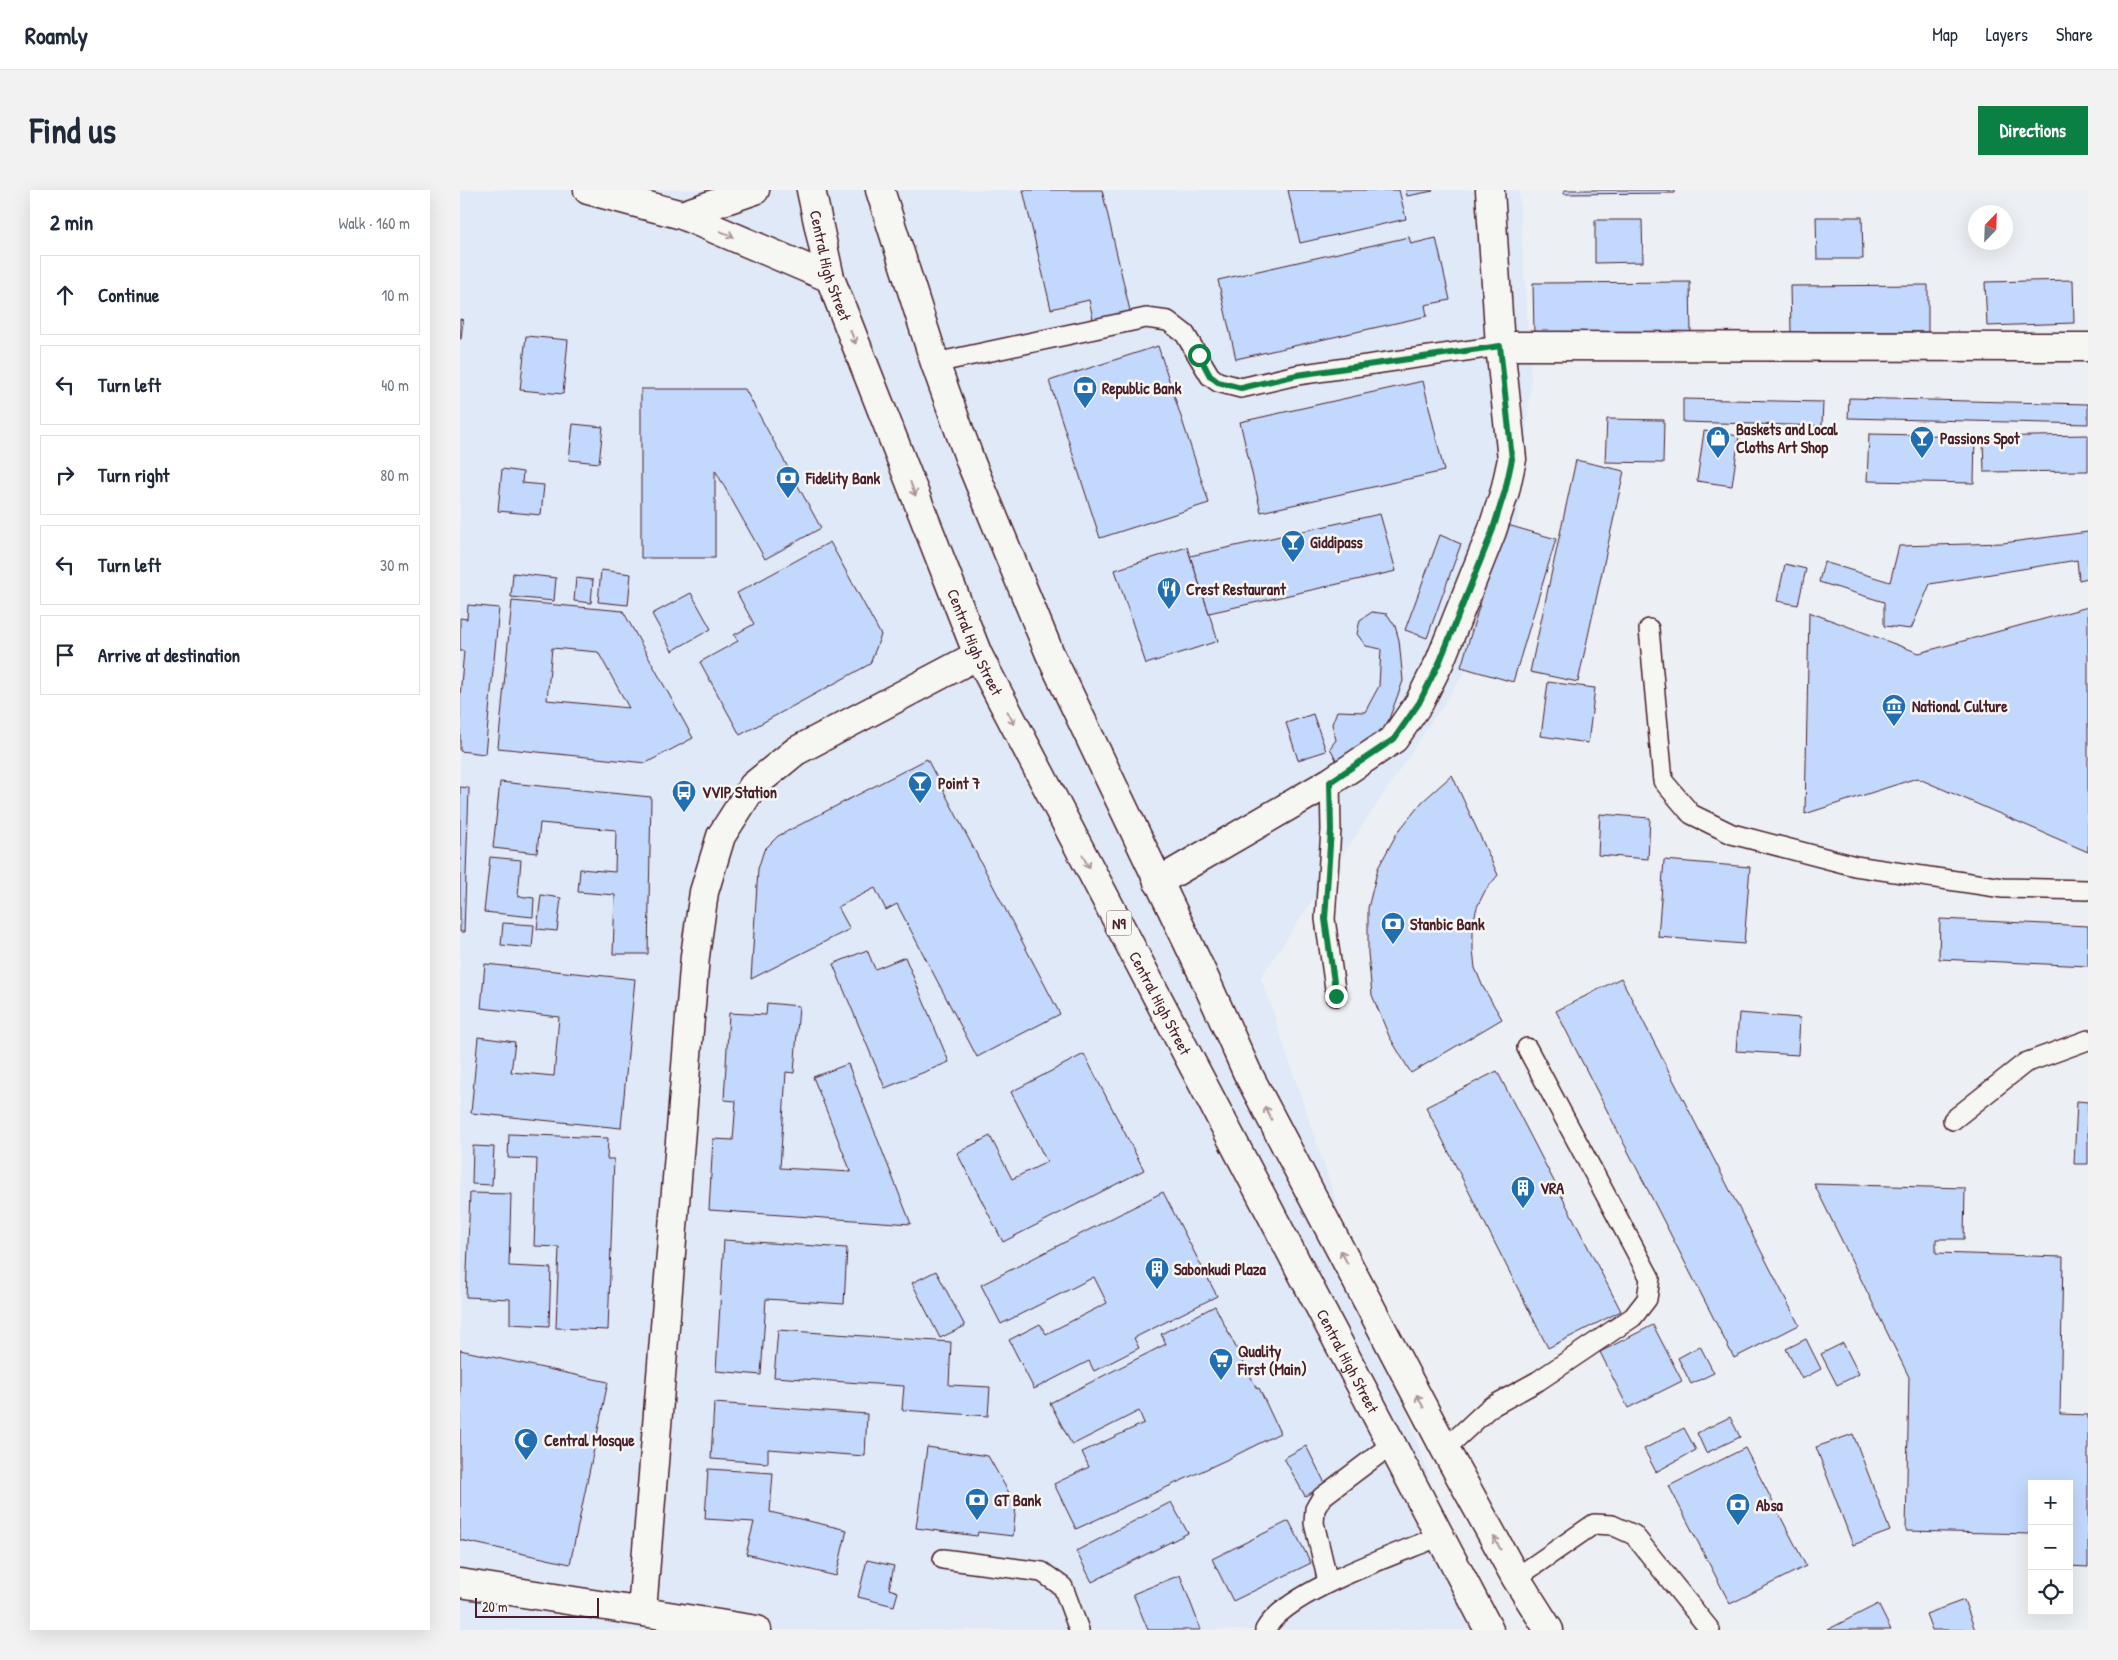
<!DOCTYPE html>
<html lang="en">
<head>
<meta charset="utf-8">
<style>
  body { margin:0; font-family:"Patrick Hand",sans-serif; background:#f2f2f3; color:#1f2937 }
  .controls { position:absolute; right:15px; bottom:15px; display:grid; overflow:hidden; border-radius:0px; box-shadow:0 5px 20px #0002 }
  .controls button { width:45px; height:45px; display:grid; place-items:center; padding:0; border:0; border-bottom:1px solid #e0e1e3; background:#fff; color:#1f2937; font:25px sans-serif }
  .compass { position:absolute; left:1508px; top:15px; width:45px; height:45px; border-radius:50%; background:#fff; box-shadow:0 5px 20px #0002; rotate:23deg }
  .scale { position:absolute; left:15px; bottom:12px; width:124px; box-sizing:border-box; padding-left:5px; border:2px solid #4a1f2b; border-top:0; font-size:14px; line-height:18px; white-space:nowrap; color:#4a1f2b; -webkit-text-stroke:4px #f6f6f2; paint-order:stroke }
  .stop { position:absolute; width:15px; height:15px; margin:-11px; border:4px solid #0b8043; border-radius:50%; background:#fff }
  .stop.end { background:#0b8043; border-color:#fff; box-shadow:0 1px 5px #0008 }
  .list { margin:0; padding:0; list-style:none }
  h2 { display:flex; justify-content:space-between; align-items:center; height:65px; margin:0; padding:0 20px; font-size:21px }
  h2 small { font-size:16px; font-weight:400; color:#747a83 }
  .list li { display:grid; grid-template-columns:32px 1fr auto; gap:15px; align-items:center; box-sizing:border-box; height:80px; margin:0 10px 10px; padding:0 10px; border:1px solid #e0e1e3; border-radius:0px }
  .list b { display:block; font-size:19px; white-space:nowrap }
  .list em { font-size:16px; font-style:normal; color:#747a83 }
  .icon { flex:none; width:28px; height:28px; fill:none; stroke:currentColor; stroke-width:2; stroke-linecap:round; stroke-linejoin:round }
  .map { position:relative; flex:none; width:1628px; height:1440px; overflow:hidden; border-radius:0px }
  header { display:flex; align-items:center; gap:30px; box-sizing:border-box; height:70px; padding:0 25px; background:#fff; border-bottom:1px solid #e0e1e3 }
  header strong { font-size:24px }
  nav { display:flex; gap:28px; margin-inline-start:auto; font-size:18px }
  .intro { display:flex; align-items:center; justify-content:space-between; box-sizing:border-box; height:120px; padding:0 30px }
  h1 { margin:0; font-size:35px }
  .button { padding:12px 22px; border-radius:0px; background:#0b8043; color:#fff; font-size:18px; font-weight:700 }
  main { display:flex; gap:30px; padding:0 30px }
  aside { flex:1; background:#fff; border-radius:0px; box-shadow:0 5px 20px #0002 }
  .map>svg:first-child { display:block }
</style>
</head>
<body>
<header>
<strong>Roamly</strong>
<nav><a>Map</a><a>Layers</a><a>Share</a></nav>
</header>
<div class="intro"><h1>Find us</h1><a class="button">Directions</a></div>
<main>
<aside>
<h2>2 min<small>Walk · 160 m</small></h2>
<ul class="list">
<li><svg class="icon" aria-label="ahead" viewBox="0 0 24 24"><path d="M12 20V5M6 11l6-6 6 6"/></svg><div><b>Continue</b></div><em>10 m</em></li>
<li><svg class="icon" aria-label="left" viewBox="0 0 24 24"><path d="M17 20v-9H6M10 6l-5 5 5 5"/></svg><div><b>Turn left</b></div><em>40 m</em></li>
<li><svg class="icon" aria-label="right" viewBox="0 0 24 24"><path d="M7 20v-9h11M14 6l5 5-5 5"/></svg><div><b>Turn right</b></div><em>80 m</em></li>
<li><svg class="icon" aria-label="left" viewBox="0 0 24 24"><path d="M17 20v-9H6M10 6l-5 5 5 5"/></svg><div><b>Turn left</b></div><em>30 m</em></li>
<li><svg class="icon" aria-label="arrive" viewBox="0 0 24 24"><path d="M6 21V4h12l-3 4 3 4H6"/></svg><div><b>Arrive at destination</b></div></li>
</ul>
</aside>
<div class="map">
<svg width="1628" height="1440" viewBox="0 0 1628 1440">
  <rect width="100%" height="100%" fill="#ecf0f4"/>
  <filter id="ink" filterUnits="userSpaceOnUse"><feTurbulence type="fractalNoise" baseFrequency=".02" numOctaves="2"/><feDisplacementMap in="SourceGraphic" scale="10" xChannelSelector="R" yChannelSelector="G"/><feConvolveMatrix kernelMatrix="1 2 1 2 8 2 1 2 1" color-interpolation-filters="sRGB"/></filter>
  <g filter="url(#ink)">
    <!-- built -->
    <polygon fill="#dfe9f7" points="0,0 1059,0 1071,192 1050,415 801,787 1020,1440 0,1440"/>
    <!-- building -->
    <g fill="#c2d8fd" stroke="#4a1f2b" fill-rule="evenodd">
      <polygon points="563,0 642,0 671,125 634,133 629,110 591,119"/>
      <polygon points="828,0 939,0 946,29 840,53"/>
      <polygon points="946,0 972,0 973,1 947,6"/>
      <polygon points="1104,0 1215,0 1215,3 1104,4"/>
      <polygon points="1356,27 1402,27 1403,69 1357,69"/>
      <polygon points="1135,30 1182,30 1183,72 1135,73"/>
      <polygon points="949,47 951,54 976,48 990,110 965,115 967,126 776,169 758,90"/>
      <polygon points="1613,90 1614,133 1527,136 1525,92"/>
      <polygon points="1230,92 1231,144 1074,145 1073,93"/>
      <polygon points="1468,95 1468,142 1331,142 1330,96"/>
      <polygon points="0,129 3,130 1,149 0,149"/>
      <polygon points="66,146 108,150 103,204 60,200"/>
      <polygon points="698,156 749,313 640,348 589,191"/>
      <polygon points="963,191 984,281 801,322 780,232"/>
      <polygon points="181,199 285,199 361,338 305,369 255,280 255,368 181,368"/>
      <polygon points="1389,208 1628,214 1628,234 1388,228"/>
      <polygon points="1223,209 1363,212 1362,236 1223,232"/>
      <polygon points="1147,229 1204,230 1203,273 1145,272"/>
      <polygon points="113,234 143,237 139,273 109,270"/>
      <polygon points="1244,241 1279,246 1272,296 1237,291"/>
      <polygon points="1409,244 1515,246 1514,293 1407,291"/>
      <polygon points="1628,245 1628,281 1524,282 1523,247"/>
      <polygon points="1116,270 1164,281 1118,492 1070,482"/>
      <polygon points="42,279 63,282 62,293 84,295 81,325 38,321"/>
      <polygon points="920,324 936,381 749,423 730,366"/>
      <polygon points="1044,334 1096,349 1053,492 1001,477"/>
      <polygon points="1628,342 1628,388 1619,390 1617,370 1470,394 1451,439 1424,436 1424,412 1359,392 1364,372 1430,392 1439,356 1543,353"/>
      <polygon points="980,345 1001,354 967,448 945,440"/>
      <polygon points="370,352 421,445 410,474 280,545 240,472 278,451 274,445 294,434 277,403"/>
      <polygon points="727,357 758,451 686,474 655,380"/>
      <polygon points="1325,374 1346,379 1338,415 1317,411"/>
      <polygon points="141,380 171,384 168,415 138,412"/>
      <polygon points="53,383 96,388 94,411 51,407"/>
      <polygon points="116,388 133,390 131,413 114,411"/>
      <polygon points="231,403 251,439 212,461 192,424"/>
      <path d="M52 411 163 421 233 548 186 573 38 558ZM92 458 138 462 169 518 87 510Z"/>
      <polygon points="8,415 39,418 25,564 0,561 0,506 4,461 0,461 0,428 7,429"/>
      <polygon points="1628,417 1628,662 1457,588 1345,624 1349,422 1459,463"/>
      <polygon points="912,422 927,424 935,436 939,450 943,491 926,537 878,573 870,558 876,550 872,534 877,521 905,522 919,496 921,459 906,456 897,444 900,430"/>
      <polygon points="1088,492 1135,498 1128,553 1081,546"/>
      <polygon points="853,524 866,561 838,570 826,533"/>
      <polygon points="467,569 600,824 517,867 437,714 426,720 415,698 378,717 390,739 291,789 298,679 304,660 318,646"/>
      <polygon points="992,585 1038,685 1025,701 1017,717 1013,733 1013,759 1015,778 1023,797 1042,829 951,883 929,846 912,805 908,763 908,718 918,678 937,643 962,612"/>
      <polygon points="40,592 191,607 188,764 153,764 155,705 118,702 120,679 155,682 156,640 80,633 77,663 33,658"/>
      <polygon points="0,597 9,598 4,742 0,742"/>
      <polygon points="1140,624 1190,628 1188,669 1138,665"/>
      <polygon points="30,667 61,670 58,706 74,708 73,727 24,722"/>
      <polygon points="1204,670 1290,677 1284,754 1198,747"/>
      <polygon points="81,705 101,708 97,741 77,739"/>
      <polygon points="1480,729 1628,736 1628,776 1479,769"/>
      <polygon points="43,733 74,735 72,758 41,755"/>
      <polygon points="407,760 415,779 445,767 489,872 425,898 373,774"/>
      <polygon points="25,774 175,789 161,938 11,923 18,847 55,852 51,882 94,886 99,827 21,818"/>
      <polygon points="1161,788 1339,1135 1274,1168 1096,821"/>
      <polygon points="307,813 339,816 334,883 326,882 320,978 391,982 353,887 388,874 451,1034 249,1020 253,949 273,950 276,911 264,910 269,823 306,825"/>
      <polygon points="1279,823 1340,828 1338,865 1276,861"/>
      <polygon points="624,864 684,980 543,1052 497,963 530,946 552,989 587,972 551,902"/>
      <polygon points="1037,881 1161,1121 1088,1158 966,917"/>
      <polygon points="1617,911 1628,912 1628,974 1614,974"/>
      <polygon points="49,944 148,948 147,969 154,969 148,1140 96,1138 99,1057 74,1056 77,969 48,968"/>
      <polygon points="13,956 34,957 32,995 12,994"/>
      <polygon points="1354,994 1505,998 1504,1049 1476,1049 1476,1063 1603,1067 1600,1224 1628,1225 1628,1377 1609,1376 1609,1294 1572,1294 1572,1344 1446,1341 1449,1187"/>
      <polygon points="703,1002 757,1106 674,1148 679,1158 634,1181 629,1171 574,1199 549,1150 580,1134 586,1144 647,1113 634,1087 541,1134 521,1095"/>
      <polygon points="10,1003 51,1004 49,1076 91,1078 89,1136 50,1134 50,1109 6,1107"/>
      <polygon points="264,1050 387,1058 384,1114 306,1109 301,1185 256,1181"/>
      <polygon points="476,1081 505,1136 480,1148 452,1093"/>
      <polygon points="755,1116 797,1199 799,1198 820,1243 766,1270 616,1339 594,1294 629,1277 622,1262 684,1233 679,1221 612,1255 590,1213 706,1154 701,1144"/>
      <polygon points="1193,1135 1222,1191 1168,1218 1140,1162"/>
      <polygon points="318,1140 491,1152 489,1195 530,1197 528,1226 442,1220 444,1196 314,1187"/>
      <polygon points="1346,1149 1361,1179 1342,1189 1326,1159"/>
      <polygon points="1383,1153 1399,1184 1377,1195 1361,1164"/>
      <polygon points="1240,1156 1254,1183 1231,1194 1218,1168"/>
      <polygon points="0,1160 148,1192 110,1374 0,1350"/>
      <polygon points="254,1213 407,1224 405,1266 308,1259 308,1273 251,1269"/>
      <polygon points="1270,1227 1280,1247 1246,1263 1237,1243"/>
      <polygon points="1224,1238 1236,1260 1196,1282 1184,1259"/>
      <polygon points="1393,1244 1430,1341 1393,1355 1356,1257"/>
      <polygon points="846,1256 866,1295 845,1306 824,1268"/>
      <polygon points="467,1257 528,1266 556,1315 553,1346 518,1342 517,1346 456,1338"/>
      <polygon points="1285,1258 1346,1376 1270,1414 1209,1296"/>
      <polygon points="248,1279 313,1283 310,1322 387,1340 376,1386 286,1364 294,1332 245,1329"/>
      <polygon points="711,1312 728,1343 632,1392 616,1361"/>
      <polygon points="829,1331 851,1373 773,1411 752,1369"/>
      <polygon points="407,1370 434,1376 429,1399 438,1402 434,1416 398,1407"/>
      <polygon points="720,1385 741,1440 688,1440 673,1404"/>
      <polygon points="1504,1410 1515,1440 1472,1440 1466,1424"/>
      <polygon points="1418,1414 1431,1440 1367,1440"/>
    </g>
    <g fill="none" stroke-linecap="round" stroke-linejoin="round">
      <defs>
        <g id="service">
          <polyline points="475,173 686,128 708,131 725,144 750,186 758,192 781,198 837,185 1040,156"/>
          <polyline points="1189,439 1203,591 1231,624 1272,644 1395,676 1543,698 1628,700"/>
          <polyline points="870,592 871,640 865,729 876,806"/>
          <polyline points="1493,930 1565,873 1628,850"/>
          <polyline points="985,1259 1029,1218 1078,1191 1173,1127 1187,1109 1190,1088 1067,858"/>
          <polyline points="483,1369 582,1382 603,1397 619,1440"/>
          <polyline points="1056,1388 1134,1334 1152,1335 1174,1345 1250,1440"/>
          <polyline points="868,1392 854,1333 855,1319 862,1307 932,1254"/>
          <path d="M805 1440C826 1401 938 1364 980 1346"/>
        </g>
        <g id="minor">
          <polyline points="1040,156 1628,157"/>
          <polyline points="698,692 870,592 934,549 959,513 980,471 1032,341 1045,301 1052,269 1040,156 1030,0"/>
          <polyline points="182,1421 235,766 244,702 261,646 293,596 336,561 518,465"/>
        </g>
        <polyline id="tertiary" points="0,1393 297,1440"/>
        <polyline id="primary" points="128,0 222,25 295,0"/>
        <g id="trunk">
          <path id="s1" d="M351 0 370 88 518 465 1029 1440"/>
          <polyline points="420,0 475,173 511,273 590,464 740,778 787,882 985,1259 1056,1388 1089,1440"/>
          <polyline points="222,25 370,88"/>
        </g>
      </defs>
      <!-- service casing -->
      <use href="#service" stroke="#4a1f2b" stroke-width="22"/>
      <!-- minor casing -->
      <use href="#minor" stroke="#4a1f2b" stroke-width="31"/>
      <!-- tertiary casing -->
      <use href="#tertiary" stroke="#4a1f2b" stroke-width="31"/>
      <!-- primary casing -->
      <use href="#primary" stroke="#4a1f2b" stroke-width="31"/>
      <!-- trunk casing -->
      <use href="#trunk" stroke="#4a1f2b" stroke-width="31"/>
      <!-- service -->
      <use href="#service" stroke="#f6f6f2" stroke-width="19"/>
      <!-- minor -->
      <use href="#minor" stroke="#f6f6f2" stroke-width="28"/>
      <!-- tertiary -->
      <use href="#tertiary" stroke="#f6f6f2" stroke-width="28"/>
      <!-- primary -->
      <use href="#primary" stroke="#f6f6f2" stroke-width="28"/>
      <!-- trunk -->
      <use href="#trunk" stroke="#f6f6f2" stroke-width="28"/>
    </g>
    <!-- one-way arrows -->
    <defs><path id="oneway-shaft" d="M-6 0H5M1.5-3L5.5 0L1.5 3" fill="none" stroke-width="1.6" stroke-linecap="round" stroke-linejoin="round" transform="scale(1.25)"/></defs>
    <g stroke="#a99598">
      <use href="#oneway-shaft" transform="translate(267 44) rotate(23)"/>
      <use href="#oneway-shaft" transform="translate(393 147) rotate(69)"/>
      <use href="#oneway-shaft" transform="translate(453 299) rotate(69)"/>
      <use href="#oneway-shaft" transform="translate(551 528) rotate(62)"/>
      <use href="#oneway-shaft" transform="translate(626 672) rotate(62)"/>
      <use href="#oneway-shaft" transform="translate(808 923) rotate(-118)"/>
      <use href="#oneway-shaft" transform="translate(884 1067) rotate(-118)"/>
      <use href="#oneway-shaft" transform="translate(960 1211) rotate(-118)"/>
      <use href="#oneway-shaft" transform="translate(1037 1353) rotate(-119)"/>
    </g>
  </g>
  <g fill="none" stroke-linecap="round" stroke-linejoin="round" filter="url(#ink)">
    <!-- route -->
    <polyline stroke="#0b8043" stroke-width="6" points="739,165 750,186 758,192 781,198 837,185 1040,156 1052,269 1045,301 1032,342 980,471 959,513 934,549 870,592 871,640 865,729 876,806"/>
  </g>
  <!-- icons -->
  <defs>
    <symbol id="bank-pin" viewBox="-11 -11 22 30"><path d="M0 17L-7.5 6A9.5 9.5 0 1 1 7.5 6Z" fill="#1f6fb2" stroke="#f6f6f2"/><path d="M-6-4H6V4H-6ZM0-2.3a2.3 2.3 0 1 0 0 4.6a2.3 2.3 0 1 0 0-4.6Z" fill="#fff"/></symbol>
    <symbol id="shop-pin" viewBox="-11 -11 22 30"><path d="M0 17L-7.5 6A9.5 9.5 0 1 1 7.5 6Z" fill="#1f6fb2" stroke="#f6f6f2"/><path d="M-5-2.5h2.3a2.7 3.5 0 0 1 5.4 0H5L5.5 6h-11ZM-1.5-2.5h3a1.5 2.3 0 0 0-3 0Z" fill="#fff"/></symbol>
    <symbol id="bar-pin" viewBox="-11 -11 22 30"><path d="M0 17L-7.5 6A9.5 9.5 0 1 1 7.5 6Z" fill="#1f6fb2" stroke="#f6f6f2"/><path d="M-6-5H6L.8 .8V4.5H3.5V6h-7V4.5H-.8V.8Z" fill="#fff"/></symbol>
    <symbol id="restaurant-pin" viewBox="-11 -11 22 30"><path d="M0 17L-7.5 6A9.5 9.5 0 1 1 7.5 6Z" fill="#1f6fb2" stroke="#f6f6f2"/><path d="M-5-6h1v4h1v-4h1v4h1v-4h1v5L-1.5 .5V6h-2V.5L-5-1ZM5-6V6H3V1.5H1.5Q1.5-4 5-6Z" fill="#fff"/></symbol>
    <symbol id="museum-pin" viewBox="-11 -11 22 30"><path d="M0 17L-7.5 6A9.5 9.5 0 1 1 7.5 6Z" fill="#1f6fb2" stroke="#f6f6f2"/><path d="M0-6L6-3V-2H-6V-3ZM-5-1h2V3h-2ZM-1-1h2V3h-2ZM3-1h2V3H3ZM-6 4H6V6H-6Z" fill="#fff"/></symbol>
    <symbol id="bus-pin" viewBox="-11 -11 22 30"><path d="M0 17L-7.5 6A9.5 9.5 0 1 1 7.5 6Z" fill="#1f6fb2" stroke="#f6f6f2"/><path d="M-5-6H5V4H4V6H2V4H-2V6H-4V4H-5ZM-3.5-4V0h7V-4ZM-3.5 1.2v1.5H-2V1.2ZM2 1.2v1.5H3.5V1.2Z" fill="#fff"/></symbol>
    <symbol id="building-pin" viewBox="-11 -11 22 30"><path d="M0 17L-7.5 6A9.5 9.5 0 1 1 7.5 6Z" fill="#1f6fb2" stroke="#f6f6f2"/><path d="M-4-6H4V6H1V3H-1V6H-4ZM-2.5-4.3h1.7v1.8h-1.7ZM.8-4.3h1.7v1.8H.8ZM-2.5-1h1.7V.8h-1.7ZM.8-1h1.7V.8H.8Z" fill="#fff"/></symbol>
    <symbol id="supermarket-pin" viewBox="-11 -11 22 30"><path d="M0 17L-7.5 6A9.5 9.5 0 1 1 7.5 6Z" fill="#1f6fb2" stroke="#f6f6f2"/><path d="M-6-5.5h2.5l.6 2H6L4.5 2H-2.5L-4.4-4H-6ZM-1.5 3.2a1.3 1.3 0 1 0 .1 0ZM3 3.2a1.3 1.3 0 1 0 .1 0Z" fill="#fff"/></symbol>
    <symbol id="mosque-pin" viewBox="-11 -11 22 30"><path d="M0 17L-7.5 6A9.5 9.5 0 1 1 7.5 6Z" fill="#1f6fb2" stroke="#f6f6f2"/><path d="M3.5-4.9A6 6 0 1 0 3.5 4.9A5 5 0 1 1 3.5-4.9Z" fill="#fff"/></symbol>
  </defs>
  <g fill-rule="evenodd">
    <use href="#bank-pin" x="611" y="184" width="28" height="38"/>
    <use href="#shop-pin" x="1244" y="234" width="28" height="38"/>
    <use href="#bar-pin" x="1448" y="234" width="28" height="38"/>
    <use href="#bank-pin" x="314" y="274" width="28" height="38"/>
    <use href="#bar-pin" x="819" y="338" width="28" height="38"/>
    <use href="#restaurant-pin" x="695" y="385" width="28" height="38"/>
    <use href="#museum-pin" x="1420" y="502" width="28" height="38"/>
    <use href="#bar-pin" x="446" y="579" width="28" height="38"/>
    <use href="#bus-pin" x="210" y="588" width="28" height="38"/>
    <use href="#bank-pin" x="919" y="720" width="28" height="38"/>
    <use href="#building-pin" x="1049" y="984" width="28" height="38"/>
    <use href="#building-pin" x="683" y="1065" width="28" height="38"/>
    <use href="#supermarket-pin" x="747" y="1156" width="28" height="38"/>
    <use href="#mosque-pin" x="52" y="1236" width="28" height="38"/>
    <use href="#bank-pin" x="503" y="1296" width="28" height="38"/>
    <use href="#bank-pin" x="1264" y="1301" width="28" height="38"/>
  </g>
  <g text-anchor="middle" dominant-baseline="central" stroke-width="5" stroke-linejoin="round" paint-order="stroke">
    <!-- shield labels -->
    <rect fill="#f6f6f2" stroke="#7e6067" stroke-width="1" x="646.5" y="720.5" width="25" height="25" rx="4"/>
    <g font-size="15" font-weight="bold" fill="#4a1f2b">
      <text x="659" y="733">N9</text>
    </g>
    <!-- street labels -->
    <g font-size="16" fill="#4a1f2b" stroke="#f6f6f2">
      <text stroke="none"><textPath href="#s1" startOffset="78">Central High Street</textPath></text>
      <text stroke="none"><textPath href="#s1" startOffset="482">Central High Street</textPath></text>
      <text stroke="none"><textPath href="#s1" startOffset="888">Central High Street</textPath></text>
      <text stroke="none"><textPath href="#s1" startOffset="1292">Central High Street</textPath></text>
    </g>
    <!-- poi labels -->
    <g font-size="16" font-weight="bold" fill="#4a1f2b" stroke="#f6f6f2" text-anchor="start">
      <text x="642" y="198">Republic Bank</text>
      <text x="1276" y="239">Baskets and Local<tspan x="1276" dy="18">Cloths Art Shop</tspan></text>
      <text x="1480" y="248">Passions Spot</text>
      <text x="346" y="288">Fidelity Bank</text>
      <text x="850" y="352">Giddipass</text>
      <text x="726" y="399">Crest Restaurant</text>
      <text x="1452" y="516">National Culture</text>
      <text x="478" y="593">Point 7</text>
      <text x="242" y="602">VVIP Station</text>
      <text x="950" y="734">Stanbic Bank</text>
      <text x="1080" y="998">VRA</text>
      <text x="714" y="1079">Sabonkudi Plaza</text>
      <text x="778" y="1161">Quality<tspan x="778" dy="18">First (Main)</tspan></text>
      <text x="84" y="1250">Central Mosque</text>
      <text x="534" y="1310">GT Bank</text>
      <text x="1296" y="1315">Absa</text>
    </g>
  </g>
</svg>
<div class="controls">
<button>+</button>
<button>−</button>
<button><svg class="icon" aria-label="locate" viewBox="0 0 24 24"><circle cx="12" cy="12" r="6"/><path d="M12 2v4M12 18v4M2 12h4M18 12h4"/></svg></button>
</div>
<svg class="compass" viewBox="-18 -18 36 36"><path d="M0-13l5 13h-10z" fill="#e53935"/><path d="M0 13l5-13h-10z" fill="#747a83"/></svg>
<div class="scale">20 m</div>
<div class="stop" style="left:739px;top:165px"></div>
<div class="stop end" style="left:876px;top:806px"></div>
</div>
</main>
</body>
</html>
